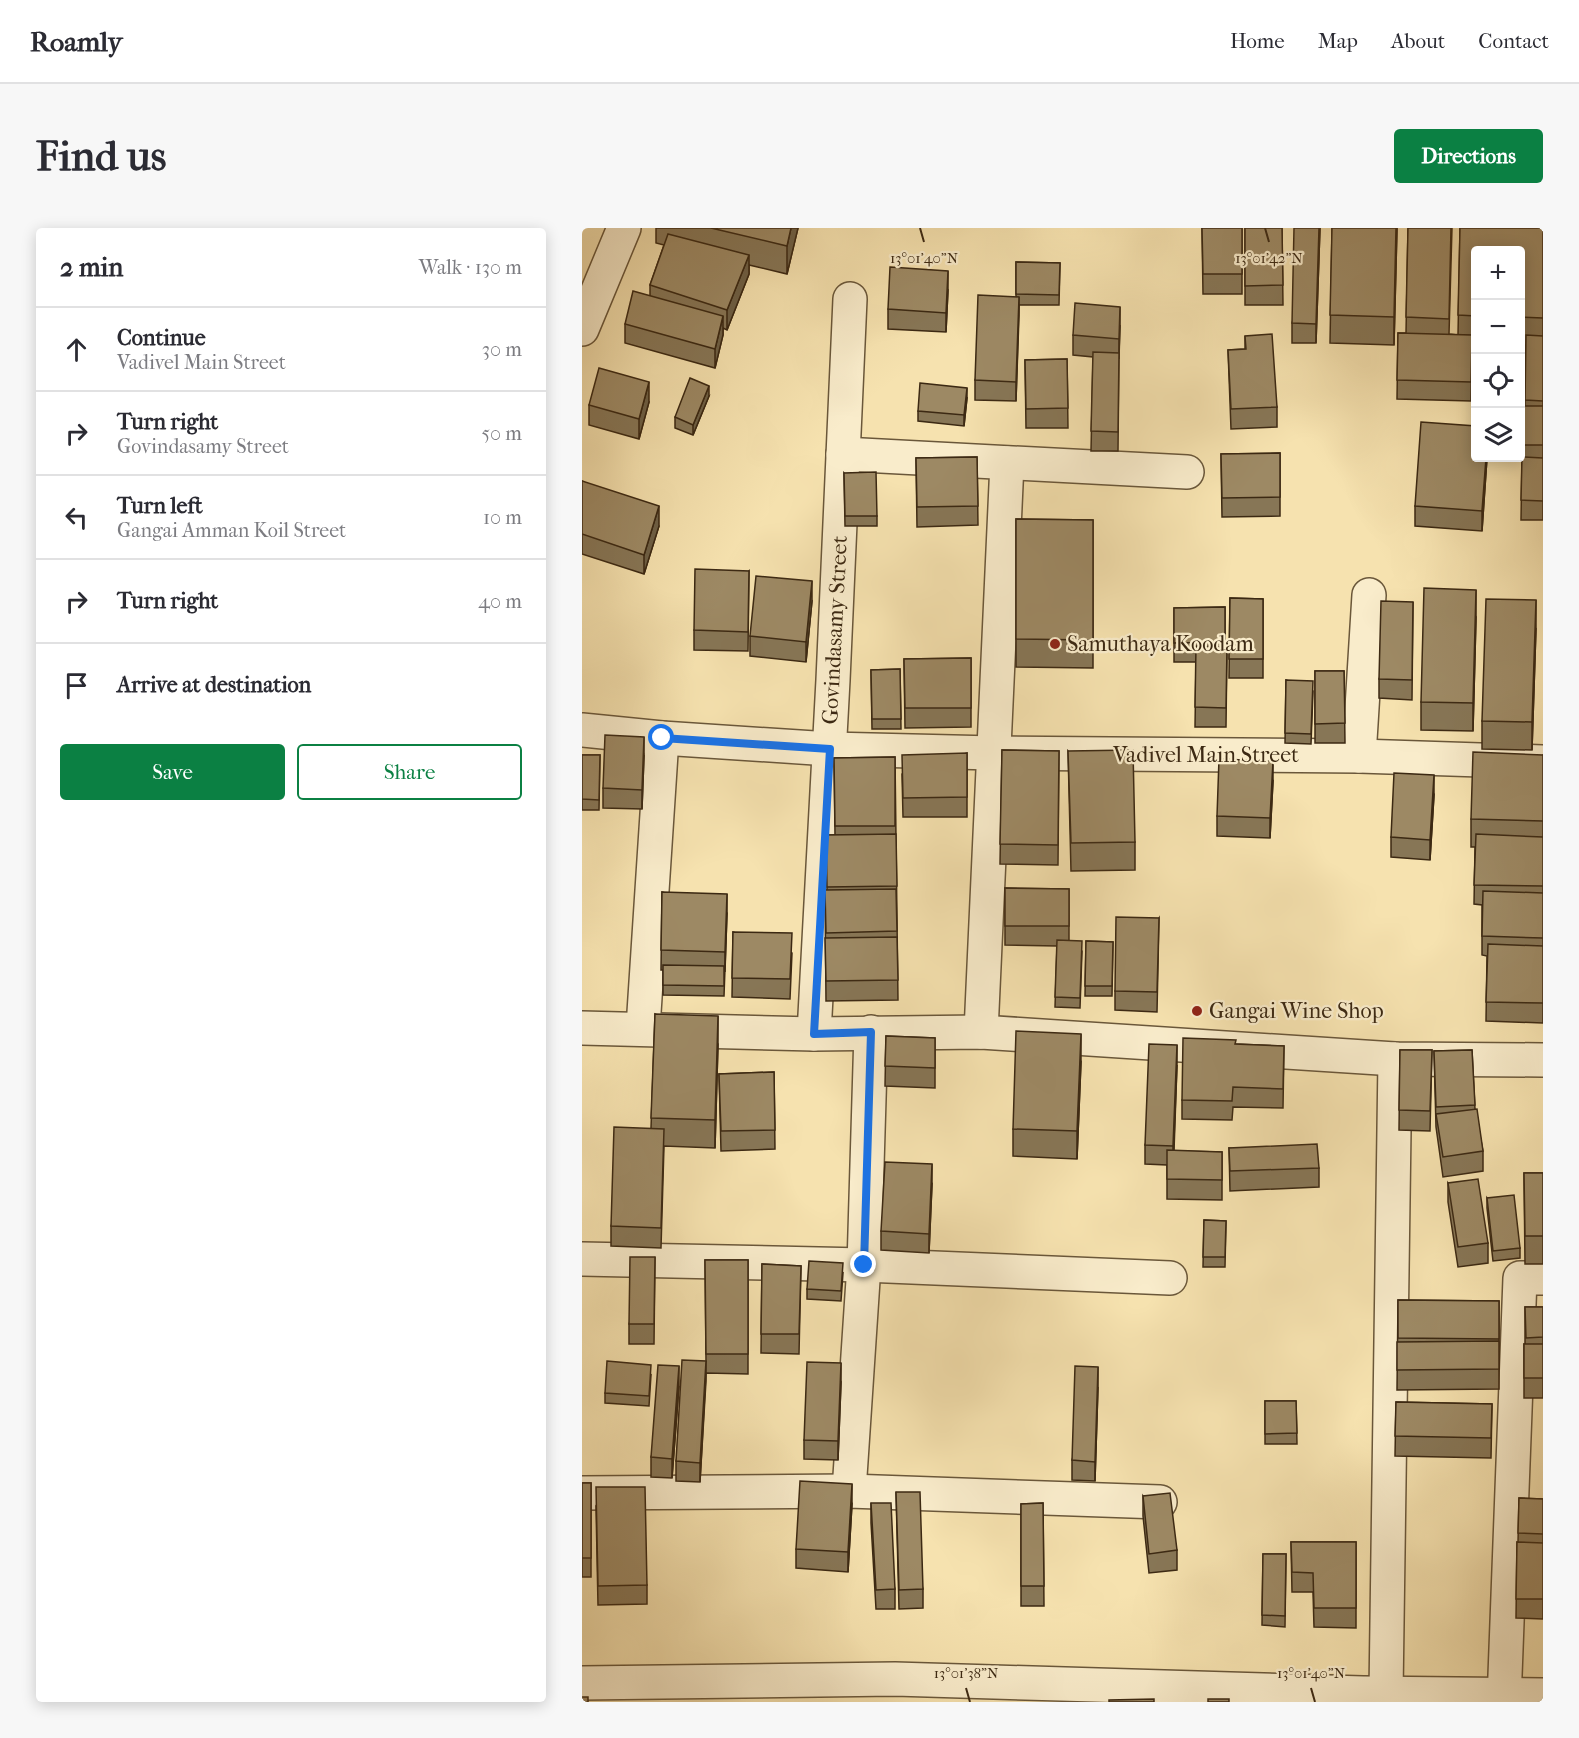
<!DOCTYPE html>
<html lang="en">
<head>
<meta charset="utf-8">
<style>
  body { margin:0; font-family:"IM FELL French Canon",serif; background:#f7f7f7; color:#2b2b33 }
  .controls { position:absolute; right:18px; top:18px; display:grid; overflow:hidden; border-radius:6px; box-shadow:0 3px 15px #0003 }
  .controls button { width:54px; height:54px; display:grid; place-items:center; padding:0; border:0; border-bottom:2px solid #e1e1e2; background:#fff; color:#2b2b33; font:30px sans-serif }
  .stop { position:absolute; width:18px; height:18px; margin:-14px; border:4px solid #1a73e8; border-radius:50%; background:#fff }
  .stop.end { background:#1a73e8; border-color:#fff; box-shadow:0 2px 6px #0008 }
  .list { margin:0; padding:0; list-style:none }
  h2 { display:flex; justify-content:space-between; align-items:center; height:78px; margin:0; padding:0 24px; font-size:26px }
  h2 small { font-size:20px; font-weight:400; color:#7c7c81 }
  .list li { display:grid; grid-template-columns:39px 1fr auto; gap:18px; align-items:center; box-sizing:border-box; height:84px; padding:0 24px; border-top:2px solid #e1e1e2 }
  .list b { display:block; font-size:22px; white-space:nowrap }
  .list p { margin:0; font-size:20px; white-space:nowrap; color:#7c7c81 }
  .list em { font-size:20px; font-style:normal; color:#7c7c81 }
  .actions { display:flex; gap:12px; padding:18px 24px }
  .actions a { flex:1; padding:14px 0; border:2px solid #0b8043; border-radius:6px; text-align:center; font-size:21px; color:#0b8043 }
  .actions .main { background:#0b8043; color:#fff }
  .icon { flex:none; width:33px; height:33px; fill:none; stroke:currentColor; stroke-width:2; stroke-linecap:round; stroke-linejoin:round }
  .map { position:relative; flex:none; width:961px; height:1474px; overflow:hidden; border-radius:6px }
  header { display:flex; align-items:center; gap:36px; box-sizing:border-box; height:84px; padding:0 30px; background:#fff; border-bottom:2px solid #e1e1e2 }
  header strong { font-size:28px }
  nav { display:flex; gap:33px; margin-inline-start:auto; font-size:21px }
  .intro { display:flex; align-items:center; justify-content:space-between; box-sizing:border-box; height:144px; padding:0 36px }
  h1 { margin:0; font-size:42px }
  .button { padding:15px 27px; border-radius:6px; background:#0b8043; color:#fff; font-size:21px; font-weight:700 }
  main { display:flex; gap:36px; padding:0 36px }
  aside { flex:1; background:#fff; border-radius:6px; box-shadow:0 3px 15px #0003 }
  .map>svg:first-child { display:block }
</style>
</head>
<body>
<header>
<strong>Roamly</strong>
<nav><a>Home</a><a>Map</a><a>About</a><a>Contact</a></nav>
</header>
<div class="intro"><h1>Find us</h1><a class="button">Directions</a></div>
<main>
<aside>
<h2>2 min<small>Walk · 130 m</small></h2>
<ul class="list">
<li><svg class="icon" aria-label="ahead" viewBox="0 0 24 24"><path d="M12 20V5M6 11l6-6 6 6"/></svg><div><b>Continue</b><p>Vadivel Main Street</p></div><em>30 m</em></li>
<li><svg class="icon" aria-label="right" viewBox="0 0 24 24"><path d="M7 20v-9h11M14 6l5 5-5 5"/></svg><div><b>Turn right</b><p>Govindasamy Street</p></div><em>50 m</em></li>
<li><svg class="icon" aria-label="left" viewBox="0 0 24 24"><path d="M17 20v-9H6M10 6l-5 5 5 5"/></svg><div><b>Turn left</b><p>Gangai Amman Koil Street</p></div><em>10 m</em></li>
<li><svg class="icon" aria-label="right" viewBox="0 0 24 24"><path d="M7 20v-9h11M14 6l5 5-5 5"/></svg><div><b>Turn right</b></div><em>40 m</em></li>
<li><svg class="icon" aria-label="arrive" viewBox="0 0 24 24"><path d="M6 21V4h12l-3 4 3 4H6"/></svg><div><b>Arrive at destination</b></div></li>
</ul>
<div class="actions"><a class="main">Save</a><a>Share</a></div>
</aside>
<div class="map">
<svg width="961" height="1474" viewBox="0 0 961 1474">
  <rect width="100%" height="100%" fill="#f6e2af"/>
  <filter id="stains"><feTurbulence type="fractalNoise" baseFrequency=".00333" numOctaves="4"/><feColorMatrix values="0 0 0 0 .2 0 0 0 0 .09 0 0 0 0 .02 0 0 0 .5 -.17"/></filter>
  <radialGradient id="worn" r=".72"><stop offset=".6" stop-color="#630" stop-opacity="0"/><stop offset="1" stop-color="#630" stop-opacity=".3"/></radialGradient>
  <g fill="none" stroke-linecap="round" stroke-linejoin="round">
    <defs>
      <g id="minor">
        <polyline points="0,101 42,0"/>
        <polyline points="261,226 605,244"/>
        <polyline points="0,502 80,510 248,521 412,525 777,528 961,534"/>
        <polyline points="777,528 787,367"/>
        <polyline points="61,800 80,510"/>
        <polyline points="399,804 425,235"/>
        <polyline points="232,806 251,452 268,71"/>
        <polyline points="0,1031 282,1037 588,1050"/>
        <polyline points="267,1263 282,1037 289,804"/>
        <polyline points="0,1265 267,1263 578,1274"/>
        <polyline points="0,1455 313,1451 781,1465 961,1467"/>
        <polyline points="804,1465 813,831"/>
        <polyline points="922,1474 938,1050 961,1050"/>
      </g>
      <polyline id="tertiary" points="0,800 232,806 399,804 813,831 961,832"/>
    </defs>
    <!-- minor casing -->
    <use href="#minor" stroke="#6a573a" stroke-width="36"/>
    <!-- tertiary casing -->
    <use href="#tertiary" stroke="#6a573a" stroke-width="36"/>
    <!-- minor -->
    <use href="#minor" stroke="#f9eccb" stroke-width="33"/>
    <!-- tertiary -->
    <use href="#tertiary" stroke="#f9eccb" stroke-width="33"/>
  </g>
  <!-- wall -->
  <g fill="#877656" stroke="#3c2913" stroke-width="1.5">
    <polygon points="74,0 216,0 205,46 167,37 167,46 145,102 141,100 141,107 133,140 43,115 43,96 68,68 68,57 82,17 74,15"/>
    <polygon points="620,0 660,0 660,66 621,66"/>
    <polygon points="663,0 700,0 701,77 663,77"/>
    <polygon points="738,0 734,115 710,115 710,95"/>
    <polygon points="750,0 815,0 812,117 748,115"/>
    <polygon points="826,0 870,0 867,106 876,107 878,0 961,0 961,292 939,292 940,229 942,229 944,117 940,117 939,178 939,22 894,22 894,116 890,116 889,173 815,171 816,105 824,105"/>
    <polygon points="434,34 478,35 477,77 437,77 434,173 393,172 393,152 434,69"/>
    <polygon points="366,62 364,104 306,101 306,81"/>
    <polygon points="538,98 537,125 536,223 509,223 511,129 491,127 491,107"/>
    <polygon points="663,108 695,179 695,199 649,201 646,122 663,121"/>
    <polygon points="894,129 894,187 892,187"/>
    <polygon points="485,131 486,200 444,200 443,132"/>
    <polygon points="127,168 111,207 93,200 93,189"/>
    <polygon points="385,170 382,198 336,193 336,183"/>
    <polygon points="67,174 57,211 7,197 7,177"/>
    <polygon points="698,225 698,288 640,289 639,226"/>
    <polygon points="395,229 396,297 335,299 334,230"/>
    <polygon points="905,230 900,303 833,298 833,278"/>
    <polygon points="262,245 295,288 295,298 263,298"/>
    <polygon points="0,253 77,298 62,346 0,326"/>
    <polygon points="434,291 511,292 511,440 434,439"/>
    <polygon points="167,343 166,423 112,422 112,402"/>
    <polygon points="648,370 681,371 681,450 647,450"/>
    <polygon points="230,373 224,434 168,428 168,408"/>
    <polygon points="831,374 830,472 797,470 797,451"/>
    <polygon points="643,379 643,419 645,419 644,499 613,499 614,434 592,434 592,380"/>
    <polygon points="894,390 891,503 839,502 839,474"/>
    <polygon points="954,400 950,522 900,521 900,493"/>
    <polygon points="389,430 389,499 323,500 322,431"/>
    <polygon points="318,441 319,501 290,501 289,442"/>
    <polygon points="733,443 762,443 763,515 733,515"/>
    <polygon points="704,452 731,463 729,516 703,515"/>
    <polygon points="420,522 477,523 476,637 418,636"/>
    <polygon points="486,523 553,614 553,642 489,643"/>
    <polygon points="385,525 385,589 321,589 320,546"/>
    <polygon points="0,527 18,527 17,582 0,582"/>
    <polygon points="961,527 961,795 904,793 905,728 900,727 900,677 892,676 893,619 889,619 889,591"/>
    <polygon points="62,528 60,581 21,580 21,560"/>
    <polygon points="313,529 316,772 244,773 243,662 245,662 244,607 253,607 252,530"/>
    <polygon points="691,553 688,610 635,608 635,588"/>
    <polygon points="852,567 848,632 809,629 809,609"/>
    <polygon points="423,660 487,661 487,713 500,723 498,780 473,779 475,718 423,717"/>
    <polygon points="80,664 145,685 142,768 81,767 81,742 79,742"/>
    <polygon points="577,690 575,784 533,782 533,763"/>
    <polygon points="151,704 210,725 208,771 150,769"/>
    <polygon points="504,713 531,714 530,768 503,768"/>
    <polygon points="73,786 136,816 133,920 82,918 79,1020 29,1018 29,998 69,900"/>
    <polygon points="304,808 353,810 353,860 303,858"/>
    <polygon points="654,816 702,818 701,880 651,879 650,892 600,891 600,872"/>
    <polygon points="818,822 850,822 848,903 817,902"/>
    <polygon points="890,822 893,881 901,923 901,943 861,949 854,899 852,823"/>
    <polygon points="499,834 495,931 431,928 431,901"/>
    <polygon points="595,837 592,923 640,924 640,972 585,971 585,937 563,936 563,917"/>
    <polygon points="192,844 193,921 139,923 137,846"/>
    <polygon points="647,920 737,940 737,959 648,963"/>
    <polygon points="942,945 961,945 961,1036 943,1036"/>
    <polygon points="866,955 906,1015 906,1035 876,1039 866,974"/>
    <polygon points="350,956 347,1025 299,1022 299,1003"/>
    <polygon points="905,970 938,1020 938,1030 911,1033 905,980"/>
    <polygon points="622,992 644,993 643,1039 621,1039"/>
    <polygon points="73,1029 72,1116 47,1116 47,1096"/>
    <polygon points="123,1032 166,1032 166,1146 124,1145 118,1254 94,1253 94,1233 124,1133"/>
    <polygon points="180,1036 219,1038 217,1126 179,1125"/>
    <polygon points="261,1045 259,1073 225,1071 225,1061"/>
    <polygon points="816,1072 917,1073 917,1161 815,1162"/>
    <polygon points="943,1079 961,1079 961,1170 942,1170 942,1116 943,1116"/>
    <polygon points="69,1147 67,1178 23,1175 23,1165"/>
    <polygon points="259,1155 256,1232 222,1231 222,1212"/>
    <polygon points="97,1158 90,1250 69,1249 69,1229"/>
    <polygon points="516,1159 513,1253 490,1252 490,1232"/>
    <polygon points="683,1173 714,1173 715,1216 683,1216"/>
    <polygon points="814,1174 910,1176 909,1230 813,1228"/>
    <rect x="0" y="1255" width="9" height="94"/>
    <polygon points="314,1264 341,1361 341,1380 317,1381"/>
    <polygon points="561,1268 595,1322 595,1342 567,1345 561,1288"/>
    <polygon points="937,1270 961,1271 961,1391 934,1390 935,1314 936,1314"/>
    <polygon points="289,1275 313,1361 313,1381 294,1381 289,1295"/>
    <polygon points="461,1275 462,1378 439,1378 439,1276"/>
    <polygon points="270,1276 266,1344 214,1340 214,1321"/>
    <polygon points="14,1279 65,1357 65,1376 16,1377"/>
    <polygon points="709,1314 774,1314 774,1400 732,1399 731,1364 710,1364"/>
    <polygon points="681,1326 704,1326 703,1399 680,1397"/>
  </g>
  <!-- shaded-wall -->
  <g fill="#6e6046" stroke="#3c2913" stroke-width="1.5">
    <polygon points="209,0 216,0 205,46 205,18"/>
    <polygon points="737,0 738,0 734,115 734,96"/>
    <polygon points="814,0 815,0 812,117 812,89"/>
    <polygon points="167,27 167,46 145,102 145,82"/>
    <polygon points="366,43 366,62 364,104 364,85"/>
    <polygon points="437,69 437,88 434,173 434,154"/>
    <polygon points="538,79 538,98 537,131 537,111"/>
    <polygon points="141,88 141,107 133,140 133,121"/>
    <polygon points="67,154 67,174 57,211 57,191"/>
    <polygon points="127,158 127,168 111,207 111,197"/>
    <polygon points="385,160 385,170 382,198 382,187"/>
    <polygon points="904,230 905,230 900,303 900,283"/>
    <polygon points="77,278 77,298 62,346 62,327"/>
    <polygon points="230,353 230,373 224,434 224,414"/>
    <polygon points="894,362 894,390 891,503 891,475"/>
    <polygon points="954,372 954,400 950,522 950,494"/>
    <polygon points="62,509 62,528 60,581 60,562"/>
    <polygon points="691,533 691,553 688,610 688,590"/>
    <polygon points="852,547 852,567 848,632 848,612"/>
    <polygon points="145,666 145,685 143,744 143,724"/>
    <polygon points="136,788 136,816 133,920 133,892"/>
    <polygon points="499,806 499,834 495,931 495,903"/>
    <polygon points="595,817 595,837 591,937 591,918"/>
    <polygon points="350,936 350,956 347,1025 347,1006"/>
    <polygon points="124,1133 124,1153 118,1254 118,1235"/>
    <polygon points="259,1135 259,1155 256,1232 256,1213"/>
    <polygon points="97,1138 97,1158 90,1250 90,1231"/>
    <polygon points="516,1139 516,1159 513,1253 513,1234"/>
    <polygon points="270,1256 270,1276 266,1344 266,1324"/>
  </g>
  <!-- building -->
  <g fill="#9d8964" stroke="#3c2913" stroke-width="1.5">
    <polygon points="129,0 209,0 205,18"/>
    <polygon points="620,0 660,0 660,46 621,46"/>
    <polygon points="663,0 700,0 701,57 663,58"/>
    <polygon points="712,0 737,0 734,96 710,95"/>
    <polygon points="750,0 814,0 812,89 748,87"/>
    <polygon points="826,0 869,0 867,91 824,89"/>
    <polygon points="878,0 961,0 961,90 939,89 939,22 894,22 894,88 876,87"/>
    <polygon points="86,6 167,27 145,82 68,57"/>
    <polygon points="434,34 478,35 477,67 434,66"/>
    <polygon points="308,39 366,43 364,85 306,81"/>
    <polygon points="51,63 141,88 133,121 43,96"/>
    <polygon points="396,67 437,69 434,154 393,152"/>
    <polygon points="493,75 538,79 537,111 491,107"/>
    <polygon points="816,105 890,107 889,154 815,152"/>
    <polygon points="690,106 695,179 649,181 646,122 664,121 663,108"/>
    <polygon points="944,107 961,108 961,173 943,172"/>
    <polygon points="939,117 940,117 939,168"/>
    <polygon points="511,124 537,125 536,204 509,203"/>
    <polygon points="894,129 894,177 892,177"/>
    <polygon points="485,131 486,180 444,181 443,132"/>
    <polygon points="17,140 67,154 57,191 7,177"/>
    <polygon points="108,150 127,158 111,197 93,189"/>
    <polygon points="338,155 385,160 382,187 336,183"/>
    <rect x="942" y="178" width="19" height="39"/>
    <polygon points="839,194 894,198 894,230 904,230 900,283 833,278"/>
    <polygon points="698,225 698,269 640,270 639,226"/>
    <polygon points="395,229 396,278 335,279 334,230"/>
    <polygon points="940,229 961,230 961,273 939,272"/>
    <polygon points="294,244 295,288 263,288 262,245"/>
    <polygon points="0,253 77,278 62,327 0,306"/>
    <polygon points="434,291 511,292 511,412 434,411"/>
    <polygon points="113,341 167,343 166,404 112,402"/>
    <polygon points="174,348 230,353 224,414 168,408"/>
    <polygon points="842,360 894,362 891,475 839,474"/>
    <polygon points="648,370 681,371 681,431 647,431"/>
    <polygon points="904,371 954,372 950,494 900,493"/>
    <polygon points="799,373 831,374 830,452 797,451"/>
    <polygon points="643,379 643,414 592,415 592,380"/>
    <polygon points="614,418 645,419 644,480 613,479"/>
    <polygon points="389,430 389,480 323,480 322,431"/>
    <polygon points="318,441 319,491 290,491 289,442"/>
    <polygon points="733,443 762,443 763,495 733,496"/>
    <polygon points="704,452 731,453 729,506 703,505"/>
    <polygon points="23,507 62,509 60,562 21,560"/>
    <polygon points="420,522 477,523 476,617 418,616"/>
    <polygon points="551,522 553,614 489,615 486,523"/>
    <polygon points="891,524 961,527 961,593 889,591"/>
    <polygon points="385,525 385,569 321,570 320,527"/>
    <polygon points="0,527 18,527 17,572 0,571"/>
    <polygon points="313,529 313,598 253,598 252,530"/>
    <polygon points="637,531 691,533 688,590 635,588"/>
    <polygon points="812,545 852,547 848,612 809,609"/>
    <polygon points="314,606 315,658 245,659 244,607"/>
    <polygon points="894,606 961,609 961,658 892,657"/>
    <polygon points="423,660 487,661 487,698 423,698"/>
    <polygon points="314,661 315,703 244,705 243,662"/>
    <polygon points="901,663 961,665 961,710 900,708"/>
    <polygon points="80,664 145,666 143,724 79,722"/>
    <polygon points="534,689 577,690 575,764 533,763"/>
    <polygon points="151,704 210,705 208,751 150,750"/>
    <polygon points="315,709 316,752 244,753 243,710"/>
    <polygon points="475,712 500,713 498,770 473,769"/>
    <polygon points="504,713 531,714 530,758 503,758"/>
    <polygon points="906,716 961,718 961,775 904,774"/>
    <polygon points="81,737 142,738 142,758 81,757"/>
    <polygon points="73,786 136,788 133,892 69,890"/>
    <polygon points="434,803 499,806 495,903 431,901"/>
    <polygon points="304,808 353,810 353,840 303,838"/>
    <polygon points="601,810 654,812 653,816 702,818 701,861 651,859 650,873 600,872"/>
    <polygon points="567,816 595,817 591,918 563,917"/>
    <polygon points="818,822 850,822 848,883 817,882"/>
    <polygon points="890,822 893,877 854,879 852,823"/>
    <polygon points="192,844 193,902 139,903 137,846"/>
    <polygon points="895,881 901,923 861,929 854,886"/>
    <polygon points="32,899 82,901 79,1000 29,998"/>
    <polygon points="735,916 737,940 648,943 647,920"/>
    <polygon points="585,922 640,924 640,952 585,951"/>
    <polygon points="303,934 350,936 347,1006 299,1003"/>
    <polygon points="942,945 961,945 961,1008 943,1008"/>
    <polygon points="896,951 906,1015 876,1019 866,955"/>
    <polygon points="932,967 938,1020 911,1023 905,970"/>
    <polygon points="622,992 644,993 643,1029 621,1029"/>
    <polygon points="48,1029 73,1029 72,1096 47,1096"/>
    <polygon points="123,1032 166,1032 166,1126 124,1126"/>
    <polygon points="227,1033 261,1035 259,1063 225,1061"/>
    <polygon points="180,1036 219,1038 217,1106 179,1106"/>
    <polygon points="816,1072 917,1073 917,1111 816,1110"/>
    <polygon points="943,1079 961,1079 961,1109 944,1110"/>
    <polygon points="917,1113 917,1141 815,1142 815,1114"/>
    <rect x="942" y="1116" width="19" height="34"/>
    <polygon points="100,1132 124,1133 118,1235 94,1233"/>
    <polygon points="25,1133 69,1137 67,1168 23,1165"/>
    <polygon points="225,1134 259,1135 256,1213 222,1212"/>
    <polygon points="76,1137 97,1138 90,1231 69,1229"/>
    <polygon points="493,1138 516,1139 513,1234 490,1232"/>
    <polygon points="683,1173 714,1173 715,1205 683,1206"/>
    <polygon points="814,1174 910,1176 909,1210 813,1208"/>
    <polygon points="218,1253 270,1256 266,1324 214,1321"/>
    <rect x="0" y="1255" width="9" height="75"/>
    <polygon points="14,1259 63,1259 65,1357 16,1358"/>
    <polygon points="314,1264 338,1264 341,1361 317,1362"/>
    <polygon points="588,1265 595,1322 567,1326 561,1268"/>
    <polygon points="937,1270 961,1271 961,1306 936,1305"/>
    <polygon points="289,1275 309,1275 313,1361 294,1362"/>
    <polygon points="461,1275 462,1358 439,1358 439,1276"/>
    <polygon points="709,1314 774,1314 774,1380 732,1380 731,1345 710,1344"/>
    <polygon points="935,1314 961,1315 961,1371 934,1371"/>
    <polygon points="681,1326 704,1326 703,1388 680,1387"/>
    <rect x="0" y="1469" width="6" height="5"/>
    <polygon points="572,1471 572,1474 527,1474 527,1472"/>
    <rect x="626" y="1471" width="21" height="3"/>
  </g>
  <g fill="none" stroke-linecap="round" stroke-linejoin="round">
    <!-- route -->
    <polyline stroke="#1a73e8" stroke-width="8" points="80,510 248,521 232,806 289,804 282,1037"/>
  </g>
  <!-- ticks -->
  <path fill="none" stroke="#3c2913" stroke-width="2" d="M338 0 342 14M683 0 687 14M384 1460 388 1474M729 1460 733 1474"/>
  <!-- markers -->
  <g fill="#8f2418" stroke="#f9eccb" stroke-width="2">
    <circle cx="473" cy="416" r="6"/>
    <circle cx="615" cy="783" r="6"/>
  </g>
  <g text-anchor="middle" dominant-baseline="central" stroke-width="4.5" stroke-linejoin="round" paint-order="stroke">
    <!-- street labels -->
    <g font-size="22" fill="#3c2913" stroke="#f9eccb">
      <text transform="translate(253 402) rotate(-87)">Govindasamy Street</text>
      <text x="624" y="527">Vadivel Main Street</text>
    </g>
    <!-- poi labels -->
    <g font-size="22" fill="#3c2913" stroke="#f9eccb" text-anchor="start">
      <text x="485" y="416">Samuthaya Koodam</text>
      <text x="627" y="783">Gangai Wine Shop</text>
    </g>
  </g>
  <g font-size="15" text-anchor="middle" fill="#3c2913" stroke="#f9eccb" stroke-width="4.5" stroke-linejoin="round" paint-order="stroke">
    <text x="342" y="35">13°01'40"N</text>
    <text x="687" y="35">13°01'42"N</text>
    <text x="384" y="1450">13°01'38"N</text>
    <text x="729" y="1450">13°01'40"N</text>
  </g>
  <rect width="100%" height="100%" filter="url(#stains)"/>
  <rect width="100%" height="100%" fill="url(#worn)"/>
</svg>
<div class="controls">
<button>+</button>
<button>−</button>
<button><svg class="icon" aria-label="locate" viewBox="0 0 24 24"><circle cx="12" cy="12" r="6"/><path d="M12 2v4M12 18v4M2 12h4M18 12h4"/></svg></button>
<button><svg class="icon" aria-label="layers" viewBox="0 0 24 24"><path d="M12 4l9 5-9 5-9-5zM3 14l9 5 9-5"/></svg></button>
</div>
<div class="stop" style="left:80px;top:510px"></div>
<div class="stop end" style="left:282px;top:1037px"></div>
</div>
</main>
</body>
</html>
